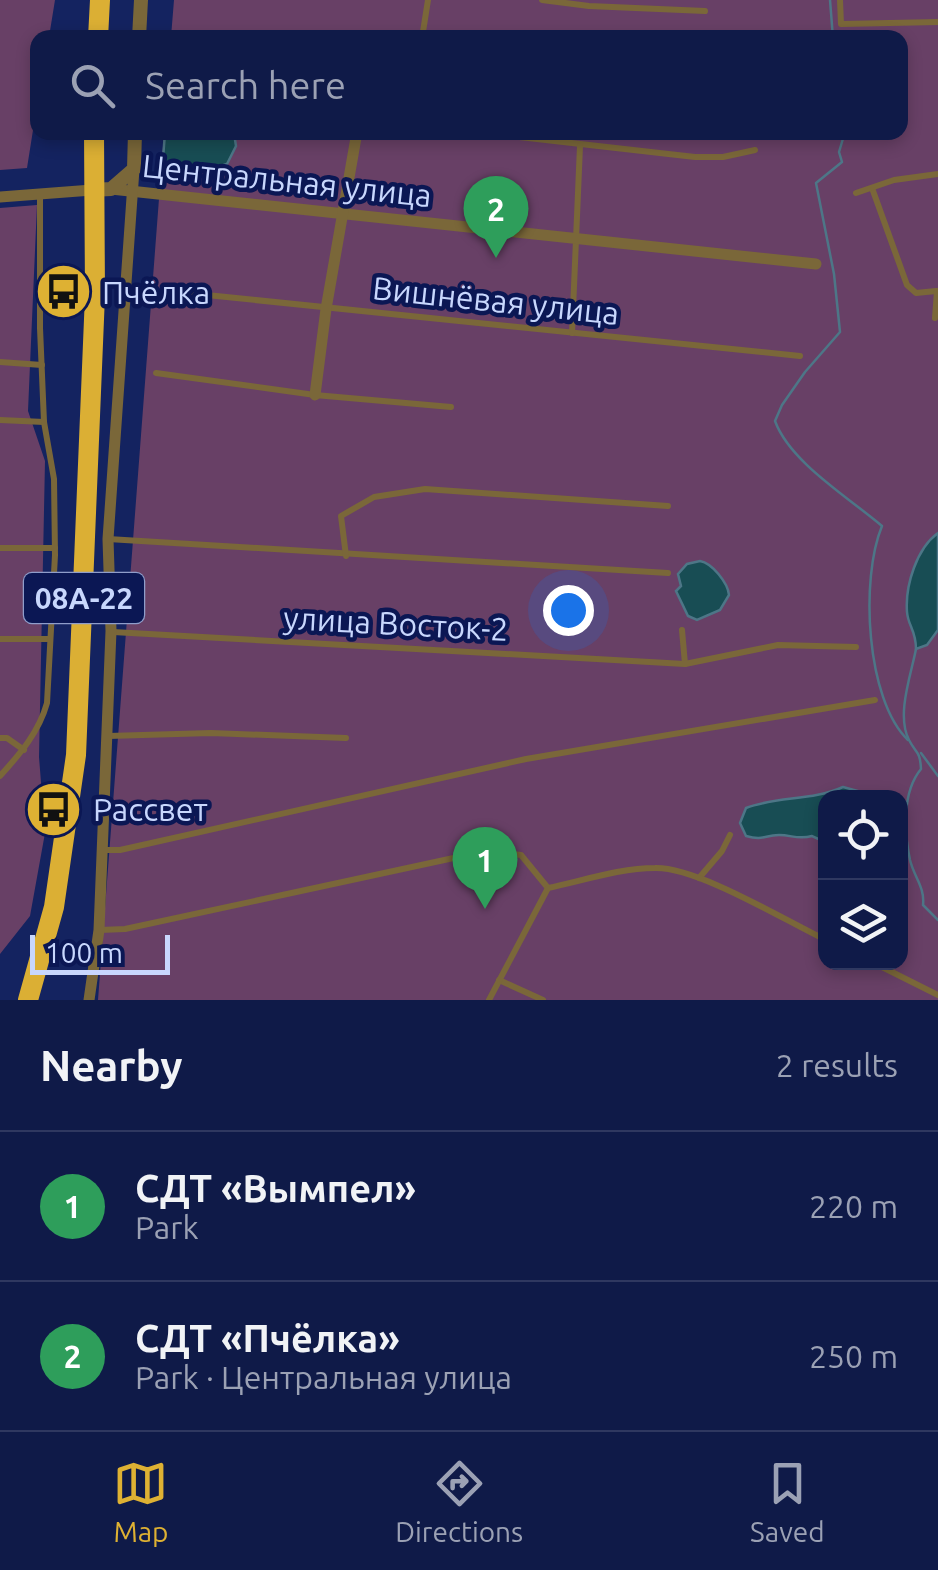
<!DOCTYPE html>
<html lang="en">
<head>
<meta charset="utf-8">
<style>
  body { margin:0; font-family:Ubuntu,sans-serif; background:#1d2752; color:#f1f3f6 }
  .controls { position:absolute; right:30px; bottom:30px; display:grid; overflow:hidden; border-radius:20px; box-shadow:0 5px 15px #0003 }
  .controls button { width:90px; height:90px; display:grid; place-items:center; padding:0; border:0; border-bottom:2px solid #2f3860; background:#0f1a48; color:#f1f3f6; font:50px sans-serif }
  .scale { position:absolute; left:30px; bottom:25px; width:140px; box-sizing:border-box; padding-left:10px; border:5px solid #c8d7fd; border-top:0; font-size:28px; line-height:35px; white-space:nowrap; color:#c8d7fd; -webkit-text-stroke:8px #0b1754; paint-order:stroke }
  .you { position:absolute; left:568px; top:610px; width:35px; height:35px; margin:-25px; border:8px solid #fff; border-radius:50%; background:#1a73e8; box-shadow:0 0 0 15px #1a73e833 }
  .badge { display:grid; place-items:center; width:65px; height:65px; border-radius:50%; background:#deb133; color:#fff; font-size:32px; font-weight:700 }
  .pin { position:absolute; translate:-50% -82px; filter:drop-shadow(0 2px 5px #0008) }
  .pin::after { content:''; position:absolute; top:52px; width:35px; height:30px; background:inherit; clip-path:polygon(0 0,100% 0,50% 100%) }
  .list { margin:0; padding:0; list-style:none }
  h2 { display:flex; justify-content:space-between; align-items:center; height:130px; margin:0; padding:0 40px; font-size:42px }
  h2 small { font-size:32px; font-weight:400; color:#9ba1b4 }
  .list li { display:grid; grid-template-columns:65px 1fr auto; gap:30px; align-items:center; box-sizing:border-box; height:150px; padding:0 40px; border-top:2px solid #2f3860 }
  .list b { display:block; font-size:38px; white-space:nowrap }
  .list p { margin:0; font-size:32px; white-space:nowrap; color:#9ba1b4 }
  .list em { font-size:32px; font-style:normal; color:#9ba1b4 }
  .icon { flex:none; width:55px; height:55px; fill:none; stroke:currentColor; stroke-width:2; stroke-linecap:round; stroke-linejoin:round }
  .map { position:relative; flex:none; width:938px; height:1000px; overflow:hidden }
  .search { position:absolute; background:#0f1a48; box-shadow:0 5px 15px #0003; left:30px; right:30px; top:30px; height:110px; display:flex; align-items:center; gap:25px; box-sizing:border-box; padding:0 35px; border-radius:20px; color:#9ba1b4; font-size:38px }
  .sheet { height:430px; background:#0f1a48 }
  nav { display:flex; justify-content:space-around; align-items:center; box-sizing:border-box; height:140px; border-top:2px solid #2f3860; background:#0f1a48; font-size:28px; color:#9ba1b4 }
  nav a { display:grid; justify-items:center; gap:5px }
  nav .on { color:#deb133 }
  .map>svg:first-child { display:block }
</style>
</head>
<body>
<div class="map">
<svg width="938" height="1000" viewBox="0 0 938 1000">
  <rect width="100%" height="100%" fill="#142360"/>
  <!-- green -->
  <g fill="#684066" fill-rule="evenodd">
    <polygon points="0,0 55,0 49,37 38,38 37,105 27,168 0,170"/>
    <path d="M174 0H938V1000H98L164 133 900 132V38L171 37ZM826 798H900V962H826Z"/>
    <polygon points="37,205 28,411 45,461 39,757 45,833 30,916 0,954 0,208"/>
  </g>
  <!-- water -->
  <g fill="#184d54" stroke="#4d7687" stroke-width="2.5">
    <polygon points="165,133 234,133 236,146 227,164 176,180 162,171"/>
    <path d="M938 533V630L927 645 916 649C916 630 908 626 907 612 905 585 917 548 938 533Z"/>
    <path d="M700 561C712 563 728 583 729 595L720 610 697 620 688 616 676 591 681 586 678 574 687 564Z"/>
    <path d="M843 787 858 791 861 797 826 798 825 842 812 836C798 840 792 835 779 835 764 835 764 841 746 836L740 823 746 808C777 796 812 801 843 787Z"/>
  </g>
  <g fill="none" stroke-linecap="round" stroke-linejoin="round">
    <!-- stream -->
    <g stroke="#4d7687" stroke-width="2.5">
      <polyline points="830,0 833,38"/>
      <path d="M845 132 839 152 842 162 816 183 834 274 840 332 805 372 782 405 775 421C790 462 848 497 882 526 860 579 866 700 908 740"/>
      <path d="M916 649C911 675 896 715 909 740 916 754 920 750 921 769 902 792 904 831 910 860 914 877 925 887 923 905L938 920"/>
      <polyline points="921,753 938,776"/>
    </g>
    <!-- service -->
    <g stroke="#7a6739" stroke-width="6">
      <polyline points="542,0 589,6 705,11"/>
      <polyline points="840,0 841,24 938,22"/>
      <polyline points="423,36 435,38"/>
      <polyline points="422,38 428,0"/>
      <polyline points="476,132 695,157 723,157 755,150"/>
      <polyline points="872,188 907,285 916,293 936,291"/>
      <polyline points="856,193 894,180 938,174"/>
      <polyline points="187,293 800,356"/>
      <polyline points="935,318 937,291"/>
      <polyline points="572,333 580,146"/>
      <polyline points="0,362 42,365"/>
      <polyline points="156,373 315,395 451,407"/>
      <polyline points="0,420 44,422"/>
      <polyline points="108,539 668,573"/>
      <polyline points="0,548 55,548"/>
      <polyline points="346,556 341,516 374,497 425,489 668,506"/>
      <polyline points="682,630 685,664"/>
      <polyline points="113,632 685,664 778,645 856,647"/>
      <polyline points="0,639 49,639"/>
      <polyline points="108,736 211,733 346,738"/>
      <polyline points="0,738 7,738 24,750"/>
      <path d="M0 776C20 754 39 732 47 703L55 555 54 479 44 422 40 328V195"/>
      <polyline points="102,850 120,850 526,759 875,700"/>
      <polyline points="699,878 722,851 730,835"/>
      <polyline points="100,930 125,929 486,851 521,855 548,888"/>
      <polyline points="872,962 938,995"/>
      <polyline points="499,980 543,1000"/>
      <path d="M489 1000 548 888C582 881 620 868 655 868 698 867 784 920 826 940"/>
    </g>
    <!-- minor -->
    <g stroke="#7a6739" stroke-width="11">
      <polyline points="111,189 816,264"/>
      <polyline points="0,197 92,190"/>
      <polyline points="315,395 326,309 357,132"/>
      <polyline points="89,1000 99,930 111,631 108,539 134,169"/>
    </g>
    <!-- tertiary -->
    <g stroke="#7a6739" stroke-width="14">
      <polyline points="139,38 141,0"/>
      <polyline points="92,190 111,189 134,169 135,132"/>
    </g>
    <!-- trunk -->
    <g stroke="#dbaf34" stroke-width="20">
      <polyline points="98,38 100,0"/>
      <polyline points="28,1000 54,907 76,755 95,295 94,132"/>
    </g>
  </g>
  <!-- icons -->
  <defs>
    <symbol id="bus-disc" viewBox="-11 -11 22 22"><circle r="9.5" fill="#deb133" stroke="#0b1754"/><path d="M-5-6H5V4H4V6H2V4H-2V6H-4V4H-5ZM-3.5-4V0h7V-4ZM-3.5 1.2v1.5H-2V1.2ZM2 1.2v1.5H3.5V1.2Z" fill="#111"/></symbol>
  </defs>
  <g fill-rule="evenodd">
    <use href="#bus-disc" x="32" y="260" width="63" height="63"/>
    <use href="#bus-disc" x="22" y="778" width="63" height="63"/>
  </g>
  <g text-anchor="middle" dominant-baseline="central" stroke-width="9" stroke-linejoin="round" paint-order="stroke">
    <!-- shield labels -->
    <rect fill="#0b1754" stroke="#8f9dca" stroke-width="2.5" x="24" y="573" width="120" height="50" rx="8"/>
    <g font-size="30" font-weight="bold" fill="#c8d7fd">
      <text x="84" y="598">08А-22</text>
    </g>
    <!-- street labels -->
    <g font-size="32" fill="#c8d7fd" stroke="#0b1754">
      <text transform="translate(287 180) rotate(6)">Центральная улица</text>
      <text transform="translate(496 300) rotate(6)">Вишнёвая улица</text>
      <text transform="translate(396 623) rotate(3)">улица Восток-2</text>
    </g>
    <!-- poi labels -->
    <g font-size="32" fill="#c8d7fd" stroke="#0b1754" text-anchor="start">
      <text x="102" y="292">Пчёлка</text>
      <text x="93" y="809">Рассвет</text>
    </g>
  </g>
</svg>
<div class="controls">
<button><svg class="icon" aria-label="locate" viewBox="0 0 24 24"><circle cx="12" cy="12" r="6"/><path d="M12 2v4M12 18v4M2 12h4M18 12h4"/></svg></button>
<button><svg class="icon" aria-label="layers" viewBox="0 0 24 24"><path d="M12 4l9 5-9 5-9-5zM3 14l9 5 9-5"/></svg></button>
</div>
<div class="scale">100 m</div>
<div class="you"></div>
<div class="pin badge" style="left:485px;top:909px;background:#2e9e5b">1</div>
<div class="pin badge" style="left:496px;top:258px;background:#2e9e5b">2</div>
<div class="search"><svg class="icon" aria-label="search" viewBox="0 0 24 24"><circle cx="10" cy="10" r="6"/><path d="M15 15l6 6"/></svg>Search here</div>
</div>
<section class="sheet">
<h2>Nearby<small>2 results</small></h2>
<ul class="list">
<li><span class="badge" style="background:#2e9e5b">1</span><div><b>СДТ «Вымпел»</b><p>Park</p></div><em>220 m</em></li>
<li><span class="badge" style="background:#2e9e5b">2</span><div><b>СДТ «Пчёлка»</b><p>Park · Центральная улица</p></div><em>250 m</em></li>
</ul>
</section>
<nav>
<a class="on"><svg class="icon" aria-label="map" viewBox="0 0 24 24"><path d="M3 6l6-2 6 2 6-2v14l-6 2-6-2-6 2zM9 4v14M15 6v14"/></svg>Map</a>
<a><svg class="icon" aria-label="directions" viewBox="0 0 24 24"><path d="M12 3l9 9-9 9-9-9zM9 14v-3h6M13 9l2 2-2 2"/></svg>Directions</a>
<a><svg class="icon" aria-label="saved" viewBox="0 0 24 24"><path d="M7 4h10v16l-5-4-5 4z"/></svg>Saved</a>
</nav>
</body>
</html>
